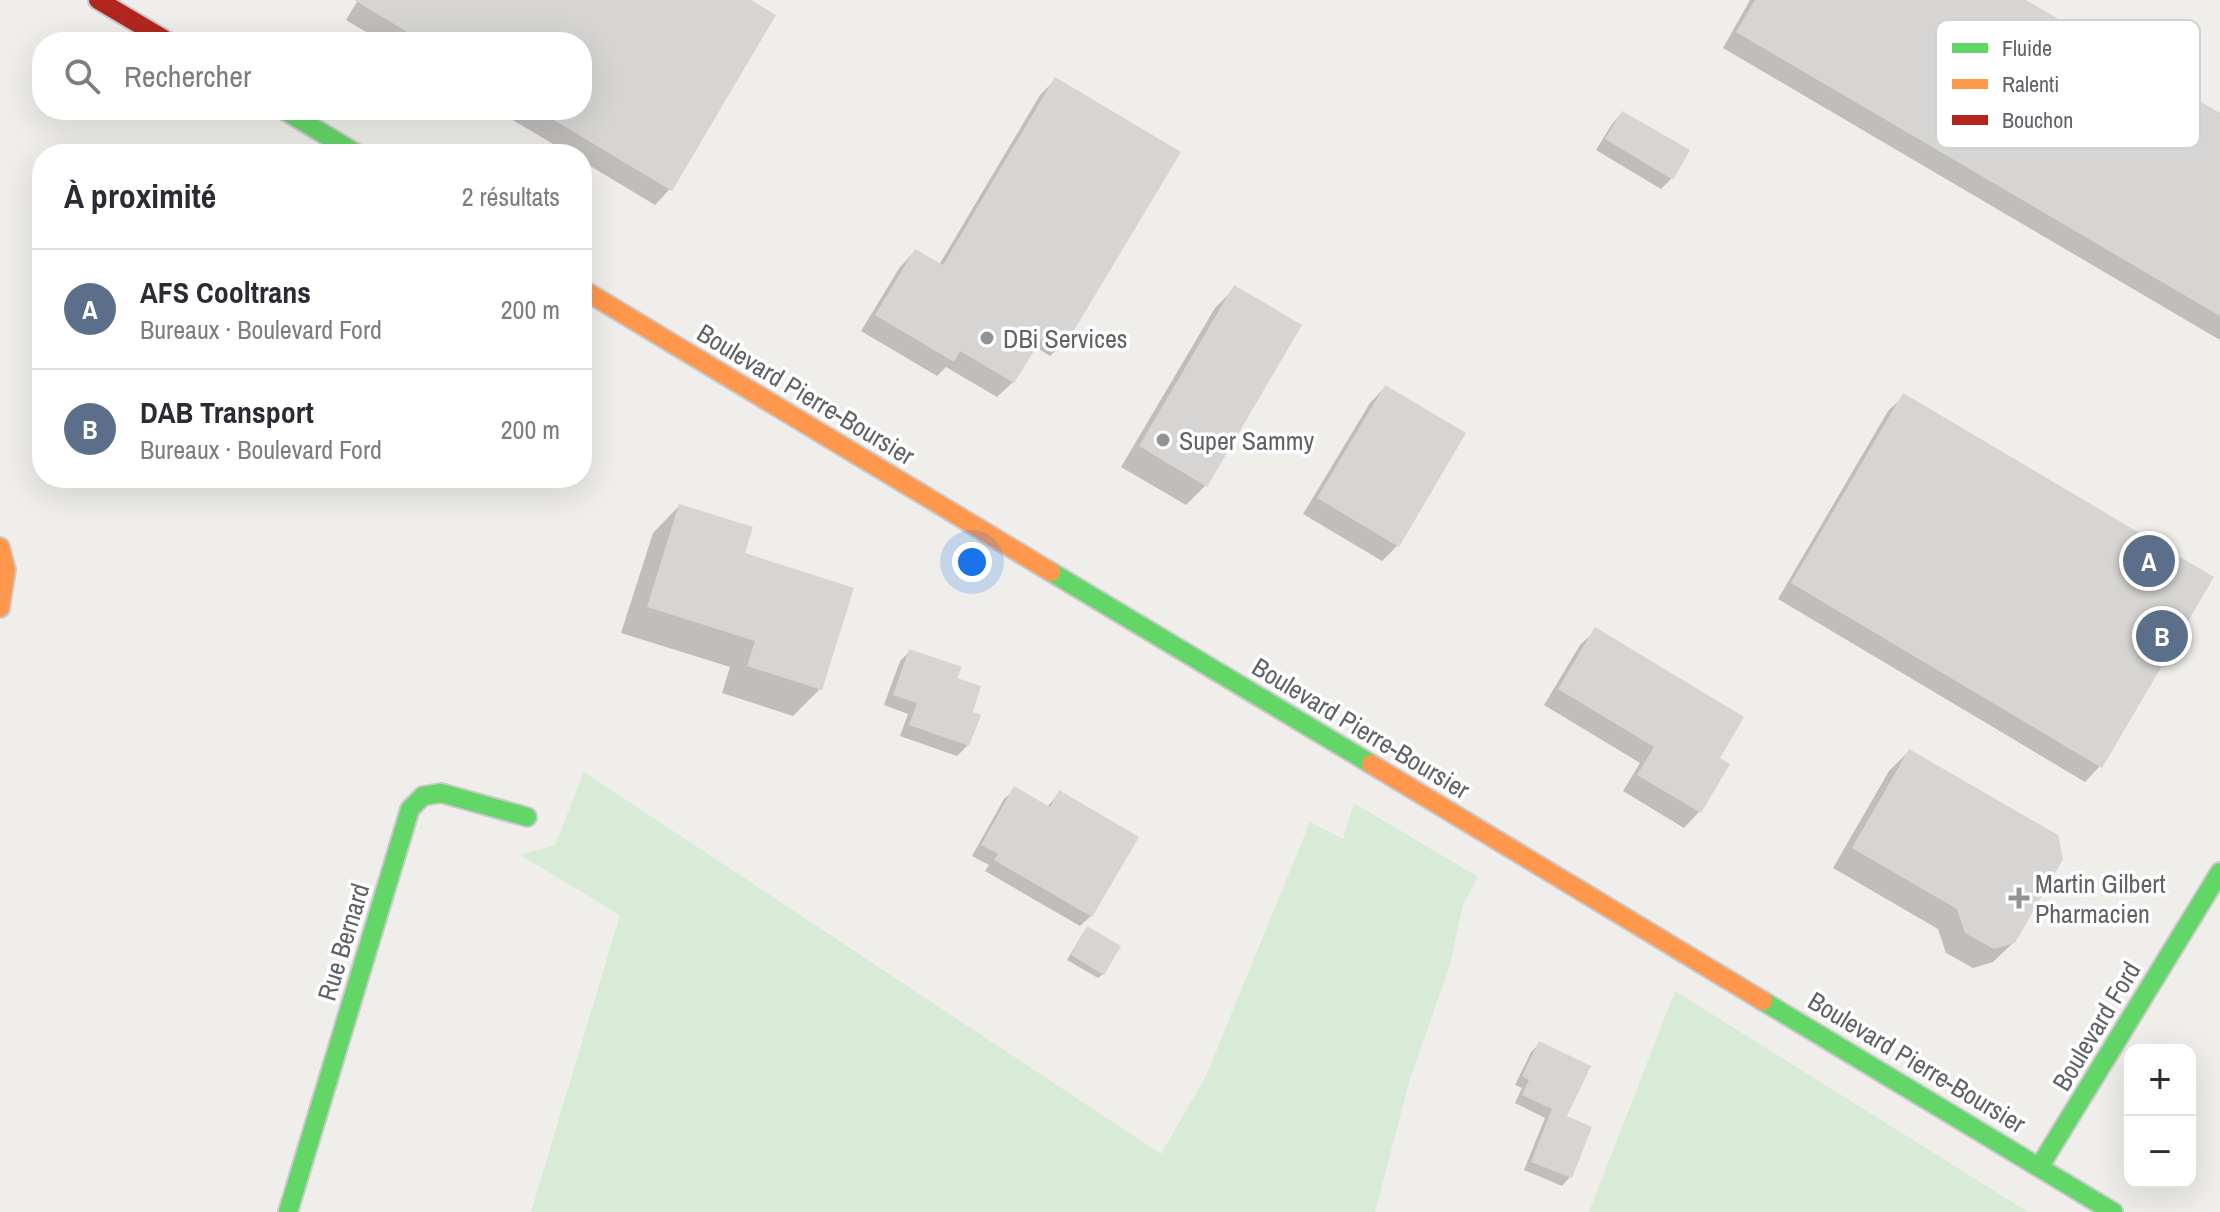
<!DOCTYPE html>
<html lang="fr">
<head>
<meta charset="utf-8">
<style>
  body { margin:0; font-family:"Archivo Narrow",sans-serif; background:#f2f2f3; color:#2b2b33 }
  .controls { position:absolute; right:24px; bottom:24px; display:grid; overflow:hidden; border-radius:16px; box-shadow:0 8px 32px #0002 }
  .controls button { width:72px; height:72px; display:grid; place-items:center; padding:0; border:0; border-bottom:2px solid #e1e1e2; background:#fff; color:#2b2b33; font:40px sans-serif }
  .you { position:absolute; left:972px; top:562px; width:28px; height:28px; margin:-20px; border:6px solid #fff; border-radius:50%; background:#1a73e8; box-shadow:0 0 0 12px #1a73e833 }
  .badge { display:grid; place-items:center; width:52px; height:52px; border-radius:50%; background:#ea580c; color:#fff; font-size:26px; font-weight:700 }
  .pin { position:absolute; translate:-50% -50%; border:4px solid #fff; box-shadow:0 2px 8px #0006 }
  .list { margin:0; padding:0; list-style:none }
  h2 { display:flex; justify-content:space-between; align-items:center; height:104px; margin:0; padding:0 32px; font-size:34px }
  h2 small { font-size:26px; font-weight:400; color:#7c7c81 }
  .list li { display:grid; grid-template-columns:52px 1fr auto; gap:24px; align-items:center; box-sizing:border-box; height:120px; padding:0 32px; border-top:2px solid #e1e1e2 }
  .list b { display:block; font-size:30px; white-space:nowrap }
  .list p { margin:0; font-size:26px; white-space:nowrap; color:#7c7c81 }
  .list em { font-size:26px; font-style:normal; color:#7c7c81 }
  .icon { flex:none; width:44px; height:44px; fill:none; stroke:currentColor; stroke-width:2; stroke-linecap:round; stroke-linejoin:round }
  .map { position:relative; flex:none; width:2220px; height:1212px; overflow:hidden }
  .search { position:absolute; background:#fff; box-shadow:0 8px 32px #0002; left:32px; top:32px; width:560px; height:88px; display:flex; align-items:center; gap:20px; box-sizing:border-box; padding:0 28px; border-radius:32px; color:#7c7c81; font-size:30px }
  .panel { position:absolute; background:#fff; box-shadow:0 8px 32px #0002; left:32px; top:144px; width:560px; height:344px; border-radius:32px }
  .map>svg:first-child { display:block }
</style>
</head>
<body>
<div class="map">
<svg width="2220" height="1212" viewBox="0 0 2220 1212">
  <rect width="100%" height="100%" fill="#efeeea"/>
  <!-- green -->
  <g fill="#d8ebd6">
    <polygon points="584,772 1161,1154 1206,1076 1310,822 1343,839 1354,803 1478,877 1463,904 1450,965 1410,1079 1375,1212 531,1212 620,915 520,855 555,845"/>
    <polygon points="1675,991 2028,1212 1589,1212"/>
  </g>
  <!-- shadow -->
  <g fill="#0003">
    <polygon points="358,0 747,0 670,189 655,205 582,161 582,154 570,154 496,110 582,110 582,42 383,42 346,20"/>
    <polygon points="1750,0 2023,0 2220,116 2220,340 1723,48"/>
    <polygon points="1056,79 1066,341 1050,356 1034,346 1013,382 997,397 946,367 937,376 861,331 900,267 915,251 939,265 1040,95"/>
    <polygon points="1622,113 1672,178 1661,189 1596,150 1612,124"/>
    <polygon points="1235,288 1206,485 1186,505 1121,467 1215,308"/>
    <polygon points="1385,387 1397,546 1382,561 1303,514 1370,403"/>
    <polygon points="1904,396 2100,766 2085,782 1778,599 1888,411"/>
    <polygon points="679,506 743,554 820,689 793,716 722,693 730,667 621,633 653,533"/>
    <polygon points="1596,630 1718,759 1728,765 1699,812 1684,828 1623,791 1640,763 1544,705 1580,645"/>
    <polygon points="910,651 955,680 970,713 968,745 957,756 900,736 908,714 884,705 900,661"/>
    <polygon points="1909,751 2014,942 1993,962 1973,968 1946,953 1938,929 1833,868 1889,771"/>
    <polygon points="1015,789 1047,807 1060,792 1091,916 1080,926 985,871 989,865 972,856 1004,799"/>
    <polygon points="1083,933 1103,974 1098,978 1067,960"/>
    <polygon points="1540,1043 1565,1117 1570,1177 1562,1186 1524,1170 1545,1118 1515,1103 1522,1088 1515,1085 1531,1052"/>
  </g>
  <!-- building -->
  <g fill="#d6d5d3">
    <polygon points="354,0 751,0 776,15 672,191 537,110 582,110 582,42 424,42"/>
    <polygon points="1755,0 2026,0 2220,113 2220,316 1736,32"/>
    <polygon points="1055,77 1181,152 1067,342 1047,330 1014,383 960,351 954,362 875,315 915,249 943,265"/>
    <polygon points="1622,111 1690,150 1673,180 1605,139"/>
    <polygon points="1234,285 1302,325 1207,487 1139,446"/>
    <polygon points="1385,385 1466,433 1399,547 1317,498"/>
    <polygon points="1903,393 2214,577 2102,768 1791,583"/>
    <polygon points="679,504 753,527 745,553 854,588 822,690 747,666 755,641 647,607"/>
    <polygon points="1595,627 1744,717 1720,758 1730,764 1701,813 1637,775 1654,747 1558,689"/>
    <polygon points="909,649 962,667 957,678 981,686 973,712 981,715 969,746 909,725 917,703 893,695"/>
    <polygon points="1909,749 2058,835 2063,859 2015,943 1994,949 1965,933 1957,909 1852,848"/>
    <polygon points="1014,786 1050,807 1059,790 1139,837 1092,917 994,860 998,854 981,845"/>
    <polygon points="1087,926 1121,946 1104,975 1071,955"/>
    <polygon points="1539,1041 1591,1066 1567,1116 1592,1127 1572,1178 1531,1162 1552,1109 1522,1095 1529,1080 1522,1076"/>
  </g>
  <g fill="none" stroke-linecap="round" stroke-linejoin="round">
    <defs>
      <g id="fast">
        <polyline points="284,110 357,154"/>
        <polyline points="1051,572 1371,764"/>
        <polyline points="1763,1001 2113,1212"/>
        <polyline points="2040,1166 2220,872"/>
        <polyline points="288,1212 410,809 423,796 441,793 527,817"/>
      </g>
      <g id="slow">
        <polyline points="582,289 1051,572"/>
        <polyline points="0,547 6,570 0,608"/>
        <polyline points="1371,764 1763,1001"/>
      </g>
      <polyline id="jam" points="98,0 169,42"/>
    </defs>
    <!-- fast casing -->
    <use href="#fast" stroke="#cacacb" stroke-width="22"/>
    <!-- slow casing -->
    <use href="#slow" stroke="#cacacb" stroke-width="22"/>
    <!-- jam casing -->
    <use href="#jam" stroke="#cacacb" stroke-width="22"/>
    <!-- fast -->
    <use href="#fast" stroke="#63d668" stroke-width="18"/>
    <!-- slow -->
    <use href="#slow" stroke="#ff974d" stroke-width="18"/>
    <!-- jam -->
    <use href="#jam" stroke="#b3261e" stroke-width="18"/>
  </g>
  <!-- markers -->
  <g fill="#919496" stroke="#fff" stroke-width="3">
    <circle cx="987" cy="338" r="8"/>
    <circle cx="1163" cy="440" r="8"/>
    <path d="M2015 886h8v8h8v8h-8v8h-8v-8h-8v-8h8z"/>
  </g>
  <g text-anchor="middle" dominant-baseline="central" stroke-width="7" stroke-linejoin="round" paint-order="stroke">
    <!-- poi labels -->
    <g font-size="26" fill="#5f6368" stroke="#fff" text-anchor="start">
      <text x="1003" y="338">DBi Services</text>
      <text x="1179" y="440">Super Sammy</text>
      <text x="2035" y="883">Martin Gilbert<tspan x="2035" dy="30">Pharmacien</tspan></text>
    </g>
    <!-- street labels -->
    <g font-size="26" fill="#5f6368" stroke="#fff">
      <text transform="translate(806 394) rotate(31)">Boulevard Pierre-Boursier</text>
      <text transform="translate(1361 728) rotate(31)">Boulevard Pierre-Boursier</text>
      <text transform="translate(343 942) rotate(-73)">Rue Bernard</text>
      <text transform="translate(2096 1026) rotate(-59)">Boulevard Ford</text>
      <text transform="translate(1917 1062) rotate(31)">Boulevard Pierre-Boursier</text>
    </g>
  </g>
  <!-- legend -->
  <rect x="1936" y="20" width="264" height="128" rx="12" fill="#fff" stroke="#cfd0d2" stroke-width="2"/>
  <rect x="1952" y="43" width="36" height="10" fill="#63d668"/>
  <rect x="1952" y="79" width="36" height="10" fill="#ff974d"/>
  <rect x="1952" y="115" width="36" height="10" fill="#b3261e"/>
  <g font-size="22" fill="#5f6368">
    <text x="2002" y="56">Fluide</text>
    <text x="2002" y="92">Ralenti</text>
    <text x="2002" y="128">Bouchon</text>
  </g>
</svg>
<div class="controls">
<button>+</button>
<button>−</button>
</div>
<div class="you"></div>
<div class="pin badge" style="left:2149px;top:561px;background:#5c6f8a">A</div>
<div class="pin badge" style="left:2162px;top:636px;background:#5c6f8a">B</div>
<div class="search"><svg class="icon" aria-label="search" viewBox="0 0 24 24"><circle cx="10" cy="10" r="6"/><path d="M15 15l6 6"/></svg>Rechercher</div>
<section class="panel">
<h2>À proximité<small>2 résultats</small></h2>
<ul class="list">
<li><span class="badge" style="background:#5c6f8a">A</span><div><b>AFS Cooltrans</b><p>Bureaux · Boulevard Ford</p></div><em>200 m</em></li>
<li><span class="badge" style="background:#5c6f8a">B</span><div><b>DAB Transport</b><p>Bureaux · Boulevard Ford</p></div><em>200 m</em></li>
</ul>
</section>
</div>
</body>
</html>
